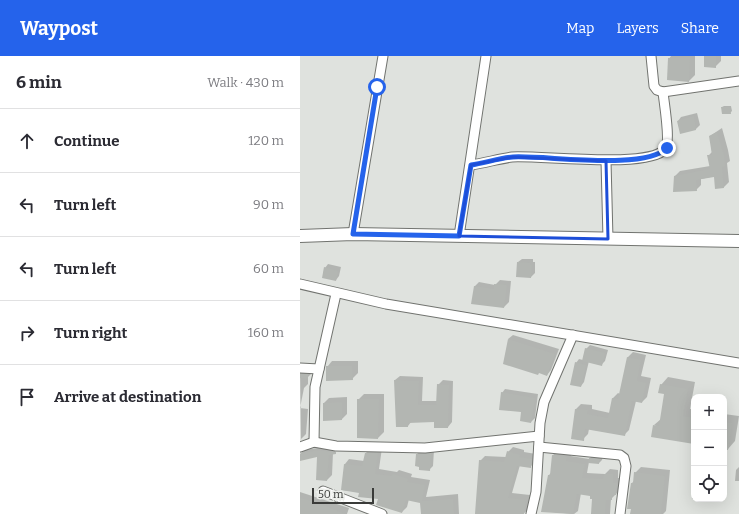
<!DOCTYPE html>
<html lang="en">
<head>
<meta charset="utf-8">
<style>
  body { margin:0; font-family:Bitter,serif; background:#f7f7f7; color:#2b2b33 }
  .controls { position:absolute; right:12px; bottom:12px; display:grid; overflow:hidden; border-radius:8px; box-shadow:0 4px 16px #0002 }
  .controls button { width:36px; height:36px; display:grid; place-items:center; padding:0; border:0; border-bottom:1px solid #e1e1e2; background:#fff; color:#2b2b33; font:20px sans-serif }
  .scale { position:absolute; left:12px; bottom:10px; width:62px; box-sizing:border-box; padding-left:4px; border:2px solid #3a3b39; border-top:0; font-size:11px; line-height:14px; white-space:nowrap; color:#3a3b39; -webkit-text-stroke:3px #edefeb; paint-order:stroke }
  .stop { position:absolute; width:12px; height:12px; margin:-9px; border:3px solid #2563eb; border-radius:50%; background:#fff }
  .stop.end { background:#2563eb; border-color:#fff; box-shadow:0 1px 4px #0008 }
  .list { margin:0; padding:0; list-style:none }
  h2 { display:flex; justify-content:space-between; align-items:center; height:52px; margin:0; padding:0 16px; font-size:17px }
  h2 small { font-size:13px; font-weight:400; color:#7c7c81 }
  .list li { display:grid; grid-template-columns:26px 1fr auto; gap:12px; align-items:center; box-sizing:border-box; height:64px; padding:0 16px; border-top:1px solid #e1e1e2 }
  .list b { display:block; font-size:15px; white-space:nowrap }
  .list em { font-size:13px; font-style:normal; color:#7c7c81 }
  .icon { flex:none; width:22px; height:22px; fill:none; stroke:currentColor; stroke-width:2; stroke-linecap:round; stroke-linejoin:round }
  .map { position:relative; flex:none; width:439px; height:458px; overflow:hidden }
  header { display:flex; align-items:center; gap:24px; box-sizing:border-box; height:56px; padding:0 20px; background:#2563eb; color:#fff }
  header strong { font-size:19px }
  nav { display:flex; gap:22px; margin-inline-start:auto; font-size:14px }
  main { display:flex }
  aside { flex:1; background:#fff }
  .map>svg:first-child { display:block }
</style>
</head>
<body>
<header>
<strong>Waypost</strong>
<nav><a>Map</a><a>Layers</a><a>Share</a></nav>
</header>
<main>
<aside>
<h2>6 min<small>Walk · 430 m</small></h2>
<ul class="list">
<li><svg class="icon" aria-label="ahead" viewBox="0 0 24 24"><path d="M12 20V5M6 11l6-6 6 6"/></svg><div><b>Continue</b></div><em>120 m</em></li>
<li><svg class="icon" aria-label="left" viewBox="0 0 24 24"><path d="M17 20v-9H6M10 6l-5 5 5 5"/></svg><div><b>Turn left</b></div><em>90 m</em></li>
<li><svg class="icon" aria-label="left" viewBox="0 0 24 24"><path d="M17 20v-9H6M10 6l-5 5 5 5"/></svg><div><b>Turn left</b></div><em>60 m</em></li>
<li><svg class="icon" aria-label="right" viewBox="0 0 24 24"><path d="M7 20v-9h11M14 6l5 5-5 5"/></svg><div><b>Turn right</b></div><em>160 m</em></li>
<li><svg class="icon" aria-label="arrive" viewBox="0 0 24 24"><path d="M6 21V4h12l-3 4 3 4H6"/></svg><div><b>Arrive at destination</b></div></li>
</ul>
</aside>
<div class="map">
<svg width="439" height="458" viewBox="0 0 439 458">
  <rect width="100%" height="100%" fill="#dfe2de"/>
  <!-- shadow -->
  <g fill="#0003">
    <polygon points="371,0 395,0 395,19 389,25 368,23 369,3"/>
    <polygon points="405,0 421,0 421,5 416,10"/>
    <polygon points="424,50 431,50 432,55 430,57 422,51"/>
    <polygon points="397,57 400,69 396,73 381,76 378,65 381,61"/>
    <polygon points="422,72 428,94 430,105 427,107 429,126 424,131 416,132 415,120 401,123 401,129 396,134 375,120 380,115 410,110 408,100 412,96 410,80"/>
    <polygon points="222,203 233,203 233,206 235,206 235,217 231,221 218,206"/>
    <polygon points="28,208 41,211 39,220 36,224 25,212"/>
    <polygon points="200,224 211,225 209,246 204,251 174,231 179,226 195,229"/>
    <polygon points="213,279 259,293 251,314 247,319 208,283"/>
    <polygon points="290,289 308,294 305,305 302,308 289,305 284,326 281,330 276,307 279,303 283,304 286,293"/>
    <polygon points="333,296 346,299 341,320 351,322 347,341 342,346 336,345 329,374 324,379 289,373 288,378 283,383 272,382 276,353 281,348 292,349 292,353 310,357 313,342 318,337 320,338 328,301"/>
    <polygon points="32,305 58,305 58,317 52,323 27,311"/>
    <polygon points="0,310 12,317 8,321 8,328 4,332 0,352 8,353 6,378 1,383"/>
    <polygon points="100,320 123,321 122,345 138,345 138,329 143,324 153,325 152,366 148,371 135,365 111,366 108,370 95,324"/>
    <polygon points="368,321 395,326 390,353 394,353 394,387 354,369 361,363 365,337 361,329"/>
    <polygon points="205,333 238,338 235,362 231,366 202,337"/>
    <polygon points="64,338 84,338 84,376 78,382 58,344"/>
    <polygon points="47,341 47,358 42,363 24,347 29,342"/>
    <polygon points="424,358 439,360 435,385 428,393 424,392"/>
    <polygon points="29,390 40,392 33,397 32,419 27,424 18,400 0,398 5,394"/>
    <polygon points="213,391 224,394 224,396 236,398 235,406 230,411 220,409 212,437 230,439 229,453 223,458 176,458 180,405 185,400 206,401 208,396"/>
    <polygon points="70,392 82,392 79,413 97,416 99,414 112,418 111,421 130,424 126,441 158,438 159,458 122,458 121,446 109,443 107,451 102,456 79,442 60,436 42,434 45,408 49,403 64,405 66,397"/>
    <polygon points="134,394 133,410 129,414 117,398 121,395"/>
    <polygon points="258,394 271,396 271,400 289,403 293,399 303,400 302,404 299,407 289,406 287,417 305,418 310,413 318,414 318,422 321,422 321,433 311,443 310,458 292,458 293,443 291,439 281,437 278,455 274,458 242,455 249,419 251,417 253,399"/>
    <polygon points="341,411 370,414 366,455 363,458 339,458 332,427 334,425 335,417"/>
    <polygon points="439,411 439,425 435,425 436,414"/>
    <polygon points="394,421 394,443 392,443 392,422"/>
    <polygon points="0,436 49,452 47,458 0,458"/>
  </g>
  <!-- building -->
  <g fill="#b3b6b2">
    <polygon points="404,0 416,0 416,12 404,11"/>
    <polygon points="390,1 389,26 367,24 368,2"/>
    <polygon points="421,51 430,51 431,58 422,58"/>
    <polygon points="394,60 396,74 380,78 377,65"/>
    <polygon points="417,76 424,99 425,110 422,111 424,132 415,133 414,121 396,124 397,135 373,136 374,120 410,113 407,99 412,99 409,80"/>
    <polygon points="217,206 230,207 230,209 232,209 231,222 216,221"/>
    <polygon points="24,211 38,215 36,225 22,222"/>
    <polygon points="194,228 207,229 204,252 171,248 174,230 194,233"/>
    <polygon points="208,283 255,298 247,320 239,317 238,319 203,308"/>
    <polygon points="285,292 305,297 302,310 282,305"/>
    <polygon points="327,301 341,304 337,325 346,327 342,347 332,345 325,380 285,373 284,385 271,383 275,353 288,354 287,358 308,362 312,342 318,343"/>
    <polygon points="275,306 286,309 281,331 270,329"/>
    <polygon points="26,310 52,310 53,324 26,325"/>
    <polygon points="0,318 8,318 8,323 0,322"/>
    <polygon points="94,324 119,325 118,349 136,349 137,328 149,329 148,372 134,372 134,366 108,367 108,371 96,371"/>
    <polygon points="360,328 388,333 383,360 394,362 394,388 351,381 353,369 359,370 364,338 358,337"/>
    <polygon points="201,336 235,342 231,367 220,365 221,356 199,354"/>
    <polygon points="57,343 79,343 78,383 57,382"/>
    <polygon points="42,346 42,364 23,365 23,347"/>
    <polygon points="424,366 432,367 428,394 424,394"/>
    <polygon points="17,394 36,396 36,398 29,399 27,425 16,424 17,401 0,405 0,398"/>
    <polygon points="207,395 220,399 219,401 232,403 231,412 217,410 208,442 226,444 224,458 175,458 179,404 204,406"/>
    <polygon points="65,397 78,397 75,418 92,420 93,418 108,423 107,426 125,429 122,445 153,443 154,458 121,458 120,447 106,444 102,457 76,449 78,443 58,441 59,437 41,434 44,408 62,410"/>
    <polygon points="131,397 130,415 119,414 119,411 115,410 116,398"/>
    <polygon points="252,399 267,401 266,405 285,408 282,422 303,423 304,418 313,418 313,427 317,427 316,439 312,439 312,444 306,444 305,458 291,458 292,443 290,443 290,440 277,438 273,458 241,456 248,419 250,419"/>
    <polygon points="289,402 299,403 299,408 288,407"/>
    <polygon points="334,416 365,420 361,458 330,458 331,453 327,453 331,427 333,427"/>
    <polygon points="0,442 16,446 45,458 0,458"/>
  </g>
  <g fill="none" stroke-linecap="round" stroke-linejoin="round">
    <defs>
      <g id="street">
        <polyline points="351,0 354,30 357,34 363,36 439,25"/>
        <polyline points="306,105 308,183"/>
        <path d="M171 109C185 107 198 103 212 101 240 99 349 113 365 93 371 86 364 47 363 36"/>
        <polyline points="53,178 83,0"/>
        <polyline points="159,180 186,0"/>
        <polyline points="0,228 86,248 439,307"/>
        <polyline points="0,312 19,313"/>
        <polyline points="14,386 15,331 36,238"/>
        <polyline points="0,391 14,386 36,390 125,392 239,380"/>
        <polyline points="239,391 320,399 324,402 326,410 320,458"/>
        <polyline points="23,435 82,458"/>
        <polyline points="231,458 236,436 240,367 244,346 273,279"/>
      </g>
      <polyline id="secondary" points="0,180 53,178 439,185"/>
    </defs>
    <!-- street casing -->
    <use href="#street" stroke="#71736f" stroke-width="11"/>
    <!-- secondary casing -->
    <use href="#secondary" stroke="#71736f" stroke-width="14"/>
    <!-- street -->
    <use href="#street" stroke="#fff" stroke-width="9"/>
    <!-- secondary -->
    <use href="#secondary" stroke="#fff" stroke-width="12"/>
  </g>
  <g fill="none" stroke-linecap="round" stroke-linejoin="round">
    <!-- route -->
    <path stroke="#2563eb" stroke-width="5" d="M77 31 53 178 159 180 171 109C185 107 199 102 213 101 246 99 344 115 367 92"/>
  </g>
  <!-- marked area -->
  <path fill="none" stroke="#1d4ed8" stroke-width="3" stroke-linejoin="round" d="M213 101 306 105 308 183 159 180 171 109Z"/>
</svg>
<div class="controls">
<button>+</button>
<button>−</button>
<button><svg class="icon" aria-label="locate" viewBox="0 0 24 24"><circle cx="12" cy="12" r="6"/><path d="M12 2v4M12 18v4M2 12h4M18 12h4"/></svg></button>
</div>
<div class="scale">50 m</div>
<div class="stop" style="left:77px;top:31px"></div>
<div class="stop end" style="left:367px;top:92px"></div>
</div>
</main>
</body>
</html>
